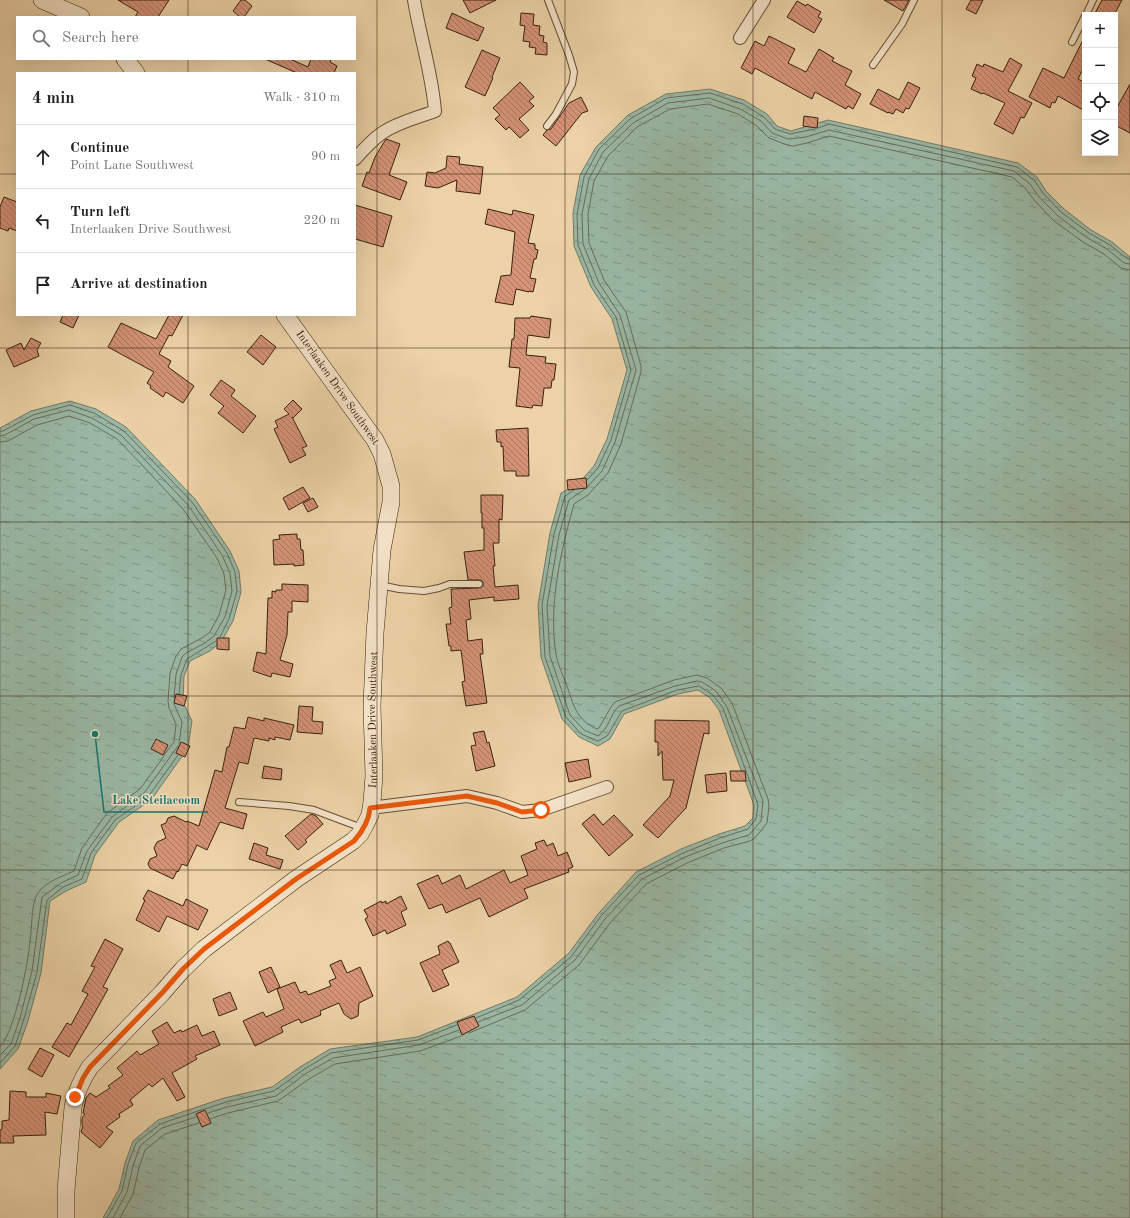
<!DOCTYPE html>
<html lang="en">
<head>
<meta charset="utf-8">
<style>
  body { margin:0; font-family:"Old Standard TT",serif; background:#f2f2f2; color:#222 }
  .controls { position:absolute; right:12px; top:12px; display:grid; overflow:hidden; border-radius:0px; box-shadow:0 4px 16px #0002 }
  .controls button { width:36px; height:36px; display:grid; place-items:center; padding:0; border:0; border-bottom:1px solid #e0e0e0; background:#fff; color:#222; font:20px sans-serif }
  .stop { position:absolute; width:12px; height:12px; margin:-9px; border:3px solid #ea580c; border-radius:50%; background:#fff }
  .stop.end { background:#ea580c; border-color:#fff; box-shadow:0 1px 4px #0008 }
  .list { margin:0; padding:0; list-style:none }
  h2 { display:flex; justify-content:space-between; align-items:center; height:52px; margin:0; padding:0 16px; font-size:17px }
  h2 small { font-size:13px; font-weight:400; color:#767676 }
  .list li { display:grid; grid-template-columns:26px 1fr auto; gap:12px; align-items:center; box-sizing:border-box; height:64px; padding:0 16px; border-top:1px solid #e0e0e0 }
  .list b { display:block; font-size:15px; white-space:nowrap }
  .list p { margin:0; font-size:13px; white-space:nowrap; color:#767676 }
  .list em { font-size:13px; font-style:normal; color:#767676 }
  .icon { flex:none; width:22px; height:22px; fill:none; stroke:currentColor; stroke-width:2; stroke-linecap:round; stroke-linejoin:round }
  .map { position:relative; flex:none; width:1130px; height:1218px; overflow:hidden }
  .search { position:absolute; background:#fff; box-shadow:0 4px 16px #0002; left:16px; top:16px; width:340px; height:44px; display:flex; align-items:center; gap:10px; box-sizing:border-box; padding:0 14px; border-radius:0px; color:#767676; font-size:15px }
  .panel { position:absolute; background:#fff; box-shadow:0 4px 16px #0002; left:16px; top:72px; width:340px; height:244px; border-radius:0px }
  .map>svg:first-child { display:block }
</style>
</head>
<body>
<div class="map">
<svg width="1130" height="1218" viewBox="0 0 1130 1218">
  <defs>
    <pattern id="water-ripples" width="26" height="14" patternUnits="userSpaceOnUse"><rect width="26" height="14" fill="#99b8a5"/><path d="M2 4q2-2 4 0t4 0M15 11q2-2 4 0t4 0" fill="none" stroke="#7e9585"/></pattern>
    <pattern id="building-back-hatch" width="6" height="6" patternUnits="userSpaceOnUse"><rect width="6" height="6" fill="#d59377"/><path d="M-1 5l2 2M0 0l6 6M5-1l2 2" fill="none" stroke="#ae7860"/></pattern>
  </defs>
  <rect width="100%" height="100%" fill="#ecd3a7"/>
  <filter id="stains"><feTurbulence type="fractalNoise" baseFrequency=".005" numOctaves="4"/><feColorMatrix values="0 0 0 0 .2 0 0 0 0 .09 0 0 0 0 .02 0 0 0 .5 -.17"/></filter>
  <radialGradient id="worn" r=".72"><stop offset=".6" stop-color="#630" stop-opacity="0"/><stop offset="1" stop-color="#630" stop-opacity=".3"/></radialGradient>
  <!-- water -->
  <g fill="url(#water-ripples)" stroke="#737b69">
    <polygon points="710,89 744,100 767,114 777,126 791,131 828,120 1018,163 1037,177 1046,191 1064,209 1091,230 1112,242 1130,257 1130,1218 103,1218 119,1189 125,1163 133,1141 158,1120 224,1098 272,1087 300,1067 330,1049 417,1037 517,997 569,953 598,914 636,872 681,849 719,834 745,826 753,818 754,805 719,710 710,698 698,690 678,694 624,714 610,739 598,746 579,737 562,719 541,657 538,605 550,533 561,493 578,484 594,466 607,439 627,370 612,319 591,287 574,246 573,213 580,175 596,147 628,115 666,94"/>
    <polygon points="70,401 96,409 126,427 195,499 230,551 239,571 241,592 233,621 221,642 210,651 190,661 184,676 183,702 192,721 188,748 151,800 119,822 95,855 86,882 66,891 50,901 41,973 28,1021 18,1049 0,1069 0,428 31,411"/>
  </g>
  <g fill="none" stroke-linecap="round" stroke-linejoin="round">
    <!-- shore -->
    <g stroke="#696c5a" stroke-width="1">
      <polyline points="818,128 829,124 1017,167 1034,180 1043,193 1061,212 1089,233 1110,245 1126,258 1130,259"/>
      <polyline points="0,431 3,431 33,415 70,405 94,413 124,431 192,502 227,553 235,572 237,591 229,619 220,637"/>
      <polyline points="0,436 5,435 34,419 69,410 92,418 121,435 147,462 188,505 222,555 230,573 232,591 225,617 214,636 205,643 186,653 182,657 176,674 174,698"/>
      <polyline points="0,442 8,441 37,425 69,416 90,423 117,439 143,466 183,509 217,558 224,574 226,590 219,615 210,632 202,638 181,649 176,656 170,673 168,701 169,708 176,724 174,742 164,755"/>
      <polyline points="587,480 598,468 611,440 631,370 616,317 594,285 578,245 577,214 584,177 599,149 630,119 666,98 710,93 743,104 764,117 775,129 790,134 815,129"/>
      <polyline points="588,486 602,471 615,442 636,370 620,315 599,283 583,244 582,214 589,179 603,152 633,123 668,103 709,98 740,109 761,121 772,133 788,139 806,137 829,130 1014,171 1030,184 1039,197 1058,216 1086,237 1107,249 1124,263 1130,264"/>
      <polyline points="574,490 565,496 554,534 542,605 545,657 566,717 581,734 598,741 607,736 622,711 677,690 699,686 713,695 723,708 746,771"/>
      <polyline points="179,694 181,675 187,659 216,641"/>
      <polyline points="174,704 182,722 179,743"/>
      <polyline points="476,1018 519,1000 571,957 601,916 639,875 683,853 720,838 748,829 756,819 758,805 746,771"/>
      <path d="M478 1022 522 1005 575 960 605 919 642 879 685 857 722 843 749 835 761 821 763 801 727 707 716 691 702 682 697 681 675 686 619 706C610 714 609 729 598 736L584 730 570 715 550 656 547 606 559 535 569 500 585 489"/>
      <path d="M469 1033 525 1010 579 965 610 923 646 884 687 863 724 848 750 841 755 838 767 823 769 806 768 799 732 703 721 688 707 678 697 675 674 680 615 702 611 707 599 728 597 729C577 720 574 707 568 689 564 677 558 666 556 654 548 606 561 550 574 504L588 495 608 473 621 444 641 372V366L626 312 604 280 589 243 588 214 594 181 608 156 637 127 670 109 708 104 738 114 757 126 769 138 787 145 793 146 807 143 829 136 1012 177 1025 188 1035 201 1054 221 1083 242 1104 254 1121 268 1130 270"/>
      <path d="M0 1047C15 1031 28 964 30 942 32 930 31 902 38 893 45 882 63 876 74 871L82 848 107 813 140 789 164 756"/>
      <polyline points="0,1055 11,1044 20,1018 32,971 42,897 61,883 78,875 87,851 112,817 144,793 178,746"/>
      <polyline points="0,1063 15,1046 24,1019 37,972 47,900 63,887 82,879 91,853 115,820 148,797 178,755"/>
      <polyline points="205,1109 226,1102 274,1091 303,1070 331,1053 418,1040 457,1025"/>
      <polyline points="208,1113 227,1107 276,1096 305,1074 333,1058 419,1045 459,1030"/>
      <polyline points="210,1119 228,1113 278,1101 309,1079 335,1064 420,1051 461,1036"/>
      <polyline points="107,1218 122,1191 128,1164 136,1143 160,1124 204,1109"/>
      <polyline points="113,1218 127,1192 133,1166 140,1146 162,1128 196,1117"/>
      <polyline points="120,1218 133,1194 139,1168 145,1150 165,1134 199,1123"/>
    </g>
  </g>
  <!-- building -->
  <g fill="url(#building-back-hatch)" stroke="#39200f">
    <polygon points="118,0 169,0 158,17 135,17 138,12"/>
    <polygon points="241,0 245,0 252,6 244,17 240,17 233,11"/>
    <polygon points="463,0 496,0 470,13"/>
    <polygon points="884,0 909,0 903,11"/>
    <polygon points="971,0 983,0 976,14 966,9"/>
    <polygon points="1102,0 1122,0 1114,15 1094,15"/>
    <polygon points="797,1 806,6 807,4 821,12 818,17 822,19 814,33 787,17"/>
    <polygon points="452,13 484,28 478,41 446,28"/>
    <polygon points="521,13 534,14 533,25 540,26 539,35 544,36 543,42 547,43 547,55 535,54 536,48 529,47 530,42 523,41 525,26 520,25"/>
    <polygon points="769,36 795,49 788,63 806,72 819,49 834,58 832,61 852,71 845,85 861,94 853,109 848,106 846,109 815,92 812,99 755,68 752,74 741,68 755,41 764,46"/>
    <polygon points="1085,36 1085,65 1078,79 1085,83 1085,111 1058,96 1055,103 1052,102 1050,108 1029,97 1043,68 1064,78"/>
    <polygon points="482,50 500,58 492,77 493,78 485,96 465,87"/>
    <polygon points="1010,58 1022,65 1008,91 1032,103 1024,118 1021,117 1013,134 994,124 1005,103 983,93 982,94 971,89 976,78 972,76 977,64 983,67 984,64 1003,72"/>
    <polygon points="265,59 290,59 308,67 311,59 331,59 330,62 337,66 334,73 297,73"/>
    <polygon points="520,82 534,97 529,101 534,106 519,119 529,130 520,138 509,127 506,130 495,119 500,115 493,108"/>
    <polygon points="908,82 920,88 909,109 906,108 903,113 896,109 893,114 888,112 888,113 870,104 878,89 899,100"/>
    <polygon points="1130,84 1130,133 1115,125 1115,111"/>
    <polygon points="581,97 588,111 582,113 556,146 543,135 547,130 551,129 569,103"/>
    <polygon points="804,116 818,118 817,128 803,126"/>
    <polygon points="386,139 400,144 389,175 407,182 400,200 362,186 367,172 369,173 375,157"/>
    <polygon points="447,156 460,157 459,164 483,167 480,194 456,191 457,180 438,188 425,186 427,172 435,173 446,168"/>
    <polygon points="4,197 17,202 17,231 9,228 8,231 0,228 0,207"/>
    <polygon points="355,205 392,216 383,247 355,239"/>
    <polygon points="488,209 512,215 513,210 534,215 528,243 535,244 535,249 538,250 536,259 534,259 530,278 536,279 533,292 529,291 529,292 516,289 513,305 495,302 501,276 511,275 515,232 485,224"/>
    <polygon points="63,315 79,315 73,328 60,322"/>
    <polygon points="169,315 183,315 172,336 169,335 159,354 171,361 168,367 194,386 183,403 166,392 163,397 150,388 151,386 147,383 154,372 108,347 121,323 156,339"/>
    <polygon points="531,316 551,319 549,338 528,335 526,355 546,357 545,363 556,364 554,380 552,380 551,388 544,388 542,406 533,405 532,408 516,406 520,368 509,367 512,339 514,339 515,318 530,318"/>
    <polygon points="261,335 276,347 263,365 247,352"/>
    <polygon points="31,338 41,343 37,350 39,356 14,367 6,350 21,343 24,350"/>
    <polygon points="221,380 235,390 231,396 256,416 243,433 218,413 224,406 210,395"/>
    <polygon points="293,400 302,409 293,418 292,417 307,446 302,448 306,455 290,463 274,429 278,427 275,421 289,414 284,409"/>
    <polygon points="528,428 529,476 516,476 516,471 504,471 503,446 501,447 501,442 497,442 496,430"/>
    <polygon points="586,478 587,488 568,490 567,480"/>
    <polygon points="303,487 310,498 289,510 283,498"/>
    <polygon points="481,495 503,495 502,520 499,519 499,543 493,543 495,566 493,566 495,587 518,585 519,599 494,601 494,597 469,600 471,619 466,620 468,641 482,639 483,654 480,654 487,703 466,706 462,682 465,681 461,650 451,651 451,646 449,646 446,624 451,624 449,608 452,607 451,589 479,588 483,586 483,582 481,580 468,580 464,552 484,550 484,528 482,528 482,513 481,513"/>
    <polygon points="313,498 318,507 308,512 303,503"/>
    <polygon points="297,534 297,539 300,539 301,550 303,550 304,565 294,566 294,564 274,565 273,540 280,539 279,535"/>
    <polygon points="282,584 308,585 308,602 292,601 292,612 288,612 287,635 280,660 293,664 290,677 272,673 271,677 253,671 257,652 266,654 268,598 272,598 272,591 276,592 276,590 282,590"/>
    <polygon points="217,638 229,638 229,650 217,649"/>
    <polygon points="176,694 187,696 184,706 174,703"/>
    <polygon points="299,706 313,707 312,721 323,722 322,734 297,732"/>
    <polygon points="248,717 264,721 264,718 294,725 290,740 275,737 275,740 269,738 269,741 254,738 248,764 239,762 225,808 247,814 243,829 220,822 207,850 197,845 187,866 182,864 178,872 177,871 173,879 150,868 148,864 150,859 157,856 154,848 157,842 166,838 161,825 166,823 168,818 174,816 186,822 187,821 199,826 215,770 222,772 227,747 229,747 234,727 245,729"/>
    <polygon points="655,720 709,721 709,734 704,733 686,808 658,838 643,825 670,796 674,780 663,780 662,751 658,756 658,742 655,742"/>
    <polygon points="484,731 487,743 489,742 495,766 476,771 471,746 476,745 473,733"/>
    <polygon points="156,739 168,745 163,755 151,749"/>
    <polygon points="181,742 190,746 185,757 176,753"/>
    <polygon points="588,759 591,777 569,782 565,763"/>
    <polygon points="264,766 282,769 281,780 262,778"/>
    <polygon points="730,771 745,771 746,781 731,781"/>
    <polygon points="726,773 727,791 707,793 705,775"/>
    <polygon points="311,814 316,816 323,824 305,840 307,842 298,850 285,836"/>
    <polygon points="594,814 603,825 614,815 633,835 609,856 582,824"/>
    <polygon points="544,840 547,846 553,843 558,856 567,852 573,867 568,869 569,872 524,889 528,898 489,917 480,898 446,913 442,904 429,909 417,884 438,875 442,884 460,875 466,889 504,870 510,883 528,875 521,856 537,849 535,843"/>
    <polygon points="254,843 268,848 266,855 283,860 280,869 249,859"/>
    <polygon points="148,890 183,906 186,899 208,910 198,930 167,916 159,932 136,920 145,900 143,899"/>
    <polygon points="401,896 407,909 401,912 406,925 387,934 385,930 373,936 365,919 368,917 364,910 381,901 382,903 386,901 386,904"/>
    <polygon points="105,939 123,949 103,987 108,989 89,1023 69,1057 52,1047 67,1023 71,1025 88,994 82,991 95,967 91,966"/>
    <polygon points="448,941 449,943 450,943 459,962 442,970 449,985 433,992 420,963 440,954 438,946"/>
    <polygon points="341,960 347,973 360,967 373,996 359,1003 358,1016 351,1019 344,1014 339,1003 320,1011 321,1015 301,1023 299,1019 281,1027 283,1032 255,1046 243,1021 263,1012 266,1017 284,1009 277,989 295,982 300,993 306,991 308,995 331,986 329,981 336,978 330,965"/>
    <polygon points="271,967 280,987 268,993 259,972"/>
    <polygon points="230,992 237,1009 219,1016 213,999"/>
    <polygon points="474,1016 479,1026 462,1035 457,1022"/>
    <polygon points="167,1022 174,1033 181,1030 182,1032 197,1025 202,1036 214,1031 220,1045 195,1056 197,1059 172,1073 185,1097 177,1101 163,1078 152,1087 149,1084 130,1100 133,1105 119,1114 120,1117 106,1127 113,1132 100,1148 81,1132 83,1126 82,1125 82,1118 85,1114 83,1113 86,1098 90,1093 96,1097 110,1088 108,1086 123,1075 117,1068 137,1051 140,1055 159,1044 152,1031"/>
    <polygon points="40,1048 54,1055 42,1077 28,1069"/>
    <polygon points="10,1091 26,1092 26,1097 46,1097 46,1093 61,1096 57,1114 45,1112 46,1135 13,1136 14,1143 0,1143 0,1130 2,1129 2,1121 9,1120"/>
    <polygon points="205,1110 211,1123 202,1127 196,1114"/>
  </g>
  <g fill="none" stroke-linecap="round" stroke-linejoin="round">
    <defs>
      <g id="lane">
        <polyline points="1086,15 1093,0"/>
        <polyline points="1072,42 1085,16"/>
        <polyline points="873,65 902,24 914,0"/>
        <polyline points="547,126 556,114 572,84 574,72 569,55 548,0"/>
        <polyline points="380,585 399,589 424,591 439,588 450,584 479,584"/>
        <polyline points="239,802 289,806 314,810 362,828"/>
      </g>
      <g id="street">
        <polyline points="740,38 764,0"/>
        <path d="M355 159C363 150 372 140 382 133 398 122 417 118 435 111 432 73 420 37 414 0"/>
        <polyline points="370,808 467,796 497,803 522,812 541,810 607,787"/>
      </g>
      <g id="secondary">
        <polyline points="42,0 81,17"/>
        <polyline points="125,59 136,73"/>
        <path id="s1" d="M66 1218V1190L73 1107C76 1092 82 1079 90 1067L162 993 183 969 204 949 296 879 353 841 360 834 365 825 370 815 372 802 374 776 372 706 375 633 382 550 391 502V486L382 454 375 440 285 315"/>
      </g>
    </defs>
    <!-- lane casing -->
    <use href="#lane" stroke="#664d35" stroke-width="8"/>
    <!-- street casing -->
    <use href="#street" stroke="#664d35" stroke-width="14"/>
    <!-- secondary casing -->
    <use href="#secondary" stroke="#39200f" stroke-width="18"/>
    <!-- lane -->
    <use href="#lane" stroke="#f3e2c6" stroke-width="6"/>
    <!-- street -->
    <use href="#street" stroke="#f3e2c6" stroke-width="12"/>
    <!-- secondary -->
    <use href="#secondary" stroke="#f3e2c6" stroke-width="17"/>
  </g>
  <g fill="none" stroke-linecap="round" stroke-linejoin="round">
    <!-- route -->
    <path stroke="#ea580c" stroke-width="5" d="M75 1097 83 1078 90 1067 162 993 183 969 204 949 296 879 354 841C362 832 369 821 370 808L467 796 497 803 522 812 541 810"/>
  </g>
  <!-- grid -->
  <path fill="none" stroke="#39200f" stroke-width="1" stroke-opacity="0.55" d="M188 0V17M377 0V1218M565 0V1218M753 0V1218M942 0V1218M188 59V73M0 174H17M355 174H1130M188 315V1218M0 348H1130M0 522H1130M0 696H1130M0 870H1130M0 1044H1130"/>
  <g text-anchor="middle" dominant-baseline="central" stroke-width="3" stroke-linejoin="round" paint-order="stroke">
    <!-- street labels -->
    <g font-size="11" fill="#39200f" stroke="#f3e2c6">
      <text transform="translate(337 388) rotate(55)">Interlaaken Drive Southwest</text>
      <text stroke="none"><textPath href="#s1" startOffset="630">Interlaaken Drive Southwest</textPath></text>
    </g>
  </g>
  <!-- callouts -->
  <path fill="none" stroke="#0f766e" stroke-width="1.5" d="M95 734L104 812H208"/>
  <circle fill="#0f766e" stroke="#f3e2c6" stroke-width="1.5" cx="95" cy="734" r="4"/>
  <g font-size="12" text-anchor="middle" font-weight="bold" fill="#0f766e" stroke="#f3e2c6" stroke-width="3" stroke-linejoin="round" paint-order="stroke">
    <text x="156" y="804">Lake Steilacoom</text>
  </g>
  <rect width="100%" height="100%" filter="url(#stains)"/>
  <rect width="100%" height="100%" fill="url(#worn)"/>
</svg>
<div class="controls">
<button>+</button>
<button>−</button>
<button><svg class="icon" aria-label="locate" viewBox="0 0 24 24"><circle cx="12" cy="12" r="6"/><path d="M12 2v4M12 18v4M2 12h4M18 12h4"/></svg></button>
<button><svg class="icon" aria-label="layers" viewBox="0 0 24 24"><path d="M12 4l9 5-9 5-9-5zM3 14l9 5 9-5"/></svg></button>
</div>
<div class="stop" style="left:541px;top:810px"></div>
<div class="stop end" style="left:75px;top:1097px"></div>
<div class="search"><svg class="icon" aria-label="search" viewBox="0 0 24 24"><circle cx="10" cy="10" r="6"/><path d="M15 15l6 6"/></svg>Search here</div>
<section class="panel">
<h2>4 min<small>Walk · 310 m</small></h2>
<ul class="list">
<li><svg class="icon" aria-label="ahead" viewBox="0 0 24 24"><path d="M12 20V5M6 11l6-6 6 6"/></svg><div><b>Continue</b><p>Point Lane Southwest</p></div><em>90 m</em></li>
<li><svg class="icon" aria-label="left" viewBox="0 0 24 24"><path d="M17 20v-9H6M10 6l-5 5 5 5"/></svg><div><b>Turn left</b><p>Interlaaken Drive Southwest</p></div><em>220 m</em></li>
<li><svg class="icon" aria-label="arrive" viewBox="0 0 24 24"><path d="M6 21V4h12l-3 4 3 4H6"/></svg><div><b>Arrive at destination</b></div></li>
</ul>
</section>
</div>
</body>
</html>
